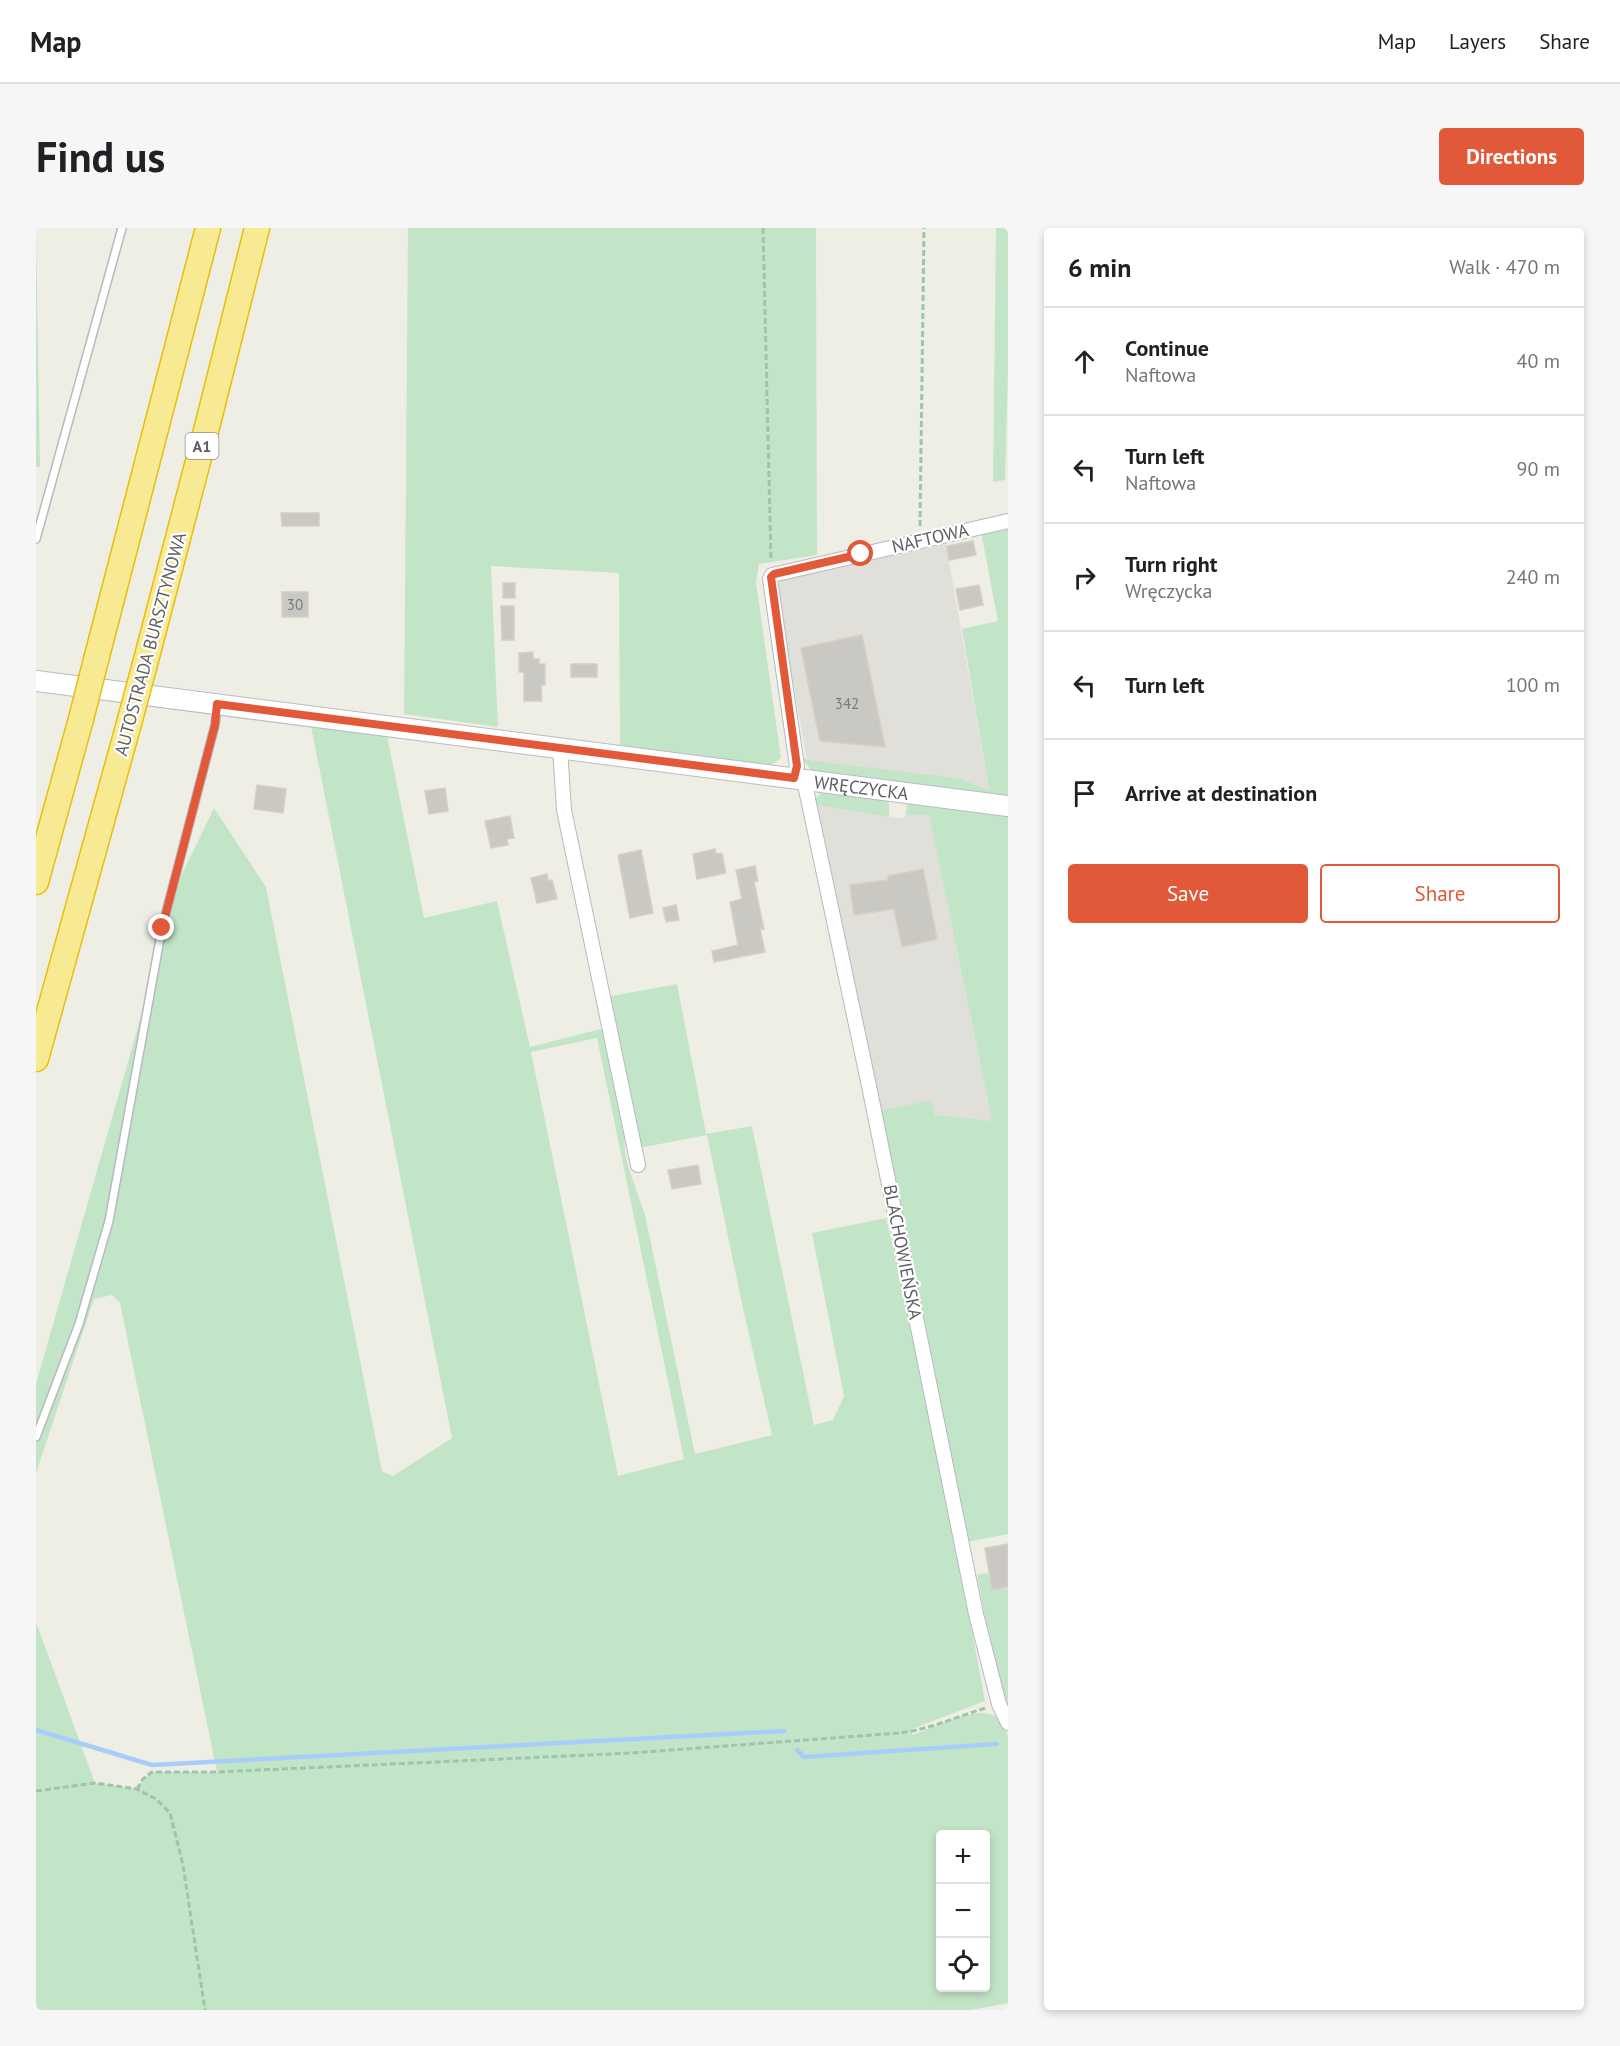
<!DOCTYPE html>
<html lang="en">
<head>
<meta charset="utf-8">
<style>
  body { margin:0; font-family:"PT Sans",sans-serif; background:#f6f6f6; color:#202124 }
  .controls { position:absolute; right:18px; bottom:18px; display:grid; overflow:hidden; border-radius:6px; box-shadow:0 3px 9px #0003 }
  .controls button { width:54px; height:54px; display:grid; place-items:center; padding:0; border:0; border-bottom:2px solid #e0e0e0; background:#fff; color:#202124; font:30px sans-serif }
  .stop { position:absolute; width:18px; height:18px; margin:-14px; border:4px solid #e15938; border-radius:50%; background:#fff }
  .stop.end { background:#e15938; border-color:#fff; box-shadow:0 2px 6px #0008 }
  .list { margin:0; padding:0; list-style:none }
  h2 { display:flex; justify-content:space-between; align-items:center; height:78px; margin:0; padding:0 24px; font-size:26px }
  h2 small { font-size:20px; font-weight:400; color:#757577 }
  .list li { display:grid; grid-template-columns:39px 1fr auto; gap:18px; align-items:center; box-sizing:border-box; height:108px; padding:0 24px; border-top:2px solid #e0e0e0 }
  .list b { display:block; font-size:22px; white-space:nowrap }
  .list p { margin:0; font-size:20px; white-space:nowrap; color:#757577 }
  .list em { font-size:20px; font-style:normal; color:#757577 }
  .actions { display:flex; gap:12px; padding:18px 24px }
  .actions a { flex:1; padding:14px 0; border:2px solid #e15938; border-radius:6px; text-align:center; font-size:21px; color:#e15938 }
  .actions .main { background:#e15938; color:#fff }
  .icon { flex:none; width:33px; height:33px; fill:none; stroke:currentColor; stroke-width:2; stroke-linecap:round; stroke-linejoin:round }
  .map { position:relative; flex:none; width:972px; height:1782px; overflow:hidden; border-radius:6px }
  header { display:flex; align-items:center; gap:36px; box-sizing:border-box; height:84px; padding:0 30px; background:#fff; border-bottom:2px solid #e0e0e0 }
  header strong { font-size:28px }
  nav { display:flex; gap:33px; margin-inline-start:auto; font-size:21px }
  .intro { display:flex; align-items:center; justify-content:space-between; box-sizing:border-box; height:144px; padding:0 36px }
  h1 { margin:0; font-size:42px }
  .button { padding:15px 27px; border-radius:6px; background:#e15938; color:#fff; font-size:21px; font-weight:700 }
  main { display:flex; gap:36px; padding:0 36px }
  aside { flex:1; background:#fff; border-radius:6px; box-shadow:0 3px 9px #0003 }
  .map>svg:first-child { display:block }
</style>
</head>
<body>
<header>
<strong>Map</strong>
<nav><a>Map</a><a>Layers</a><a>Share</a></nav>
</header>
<div class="intro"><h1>Find us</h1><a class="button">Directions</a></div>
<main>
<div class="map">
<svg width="972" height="1782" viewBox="0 0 972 1782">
  <rect width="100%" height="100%" fill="#efeee5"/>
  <!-- industrial -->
  <g fill="#e0dfd9">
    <polygon points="910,316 953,563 922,550 771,532 755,443 742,353"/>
    <polygon points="781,577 853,589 868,590 870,587 893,587 956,894 899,887 895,872 845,882"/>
  </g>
  <!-- green -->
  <g fill="#c3e5c7" fill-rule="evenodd">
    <polygon points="0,0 4,239 0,239"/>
    <polygon points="372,0 780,0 781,327 723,336 720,354 745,530 737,536 729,537 584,517 583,345 455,338 462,499 368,486"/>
    <polygon points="960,0 972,0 972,145 969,252 957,254"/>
    <polygon points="972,298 972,570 805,548 775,542 768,533 769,530 772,532 922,550 953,562 926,401 962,393 945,304"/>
    <path d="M273 488 349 498 388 690 461 673 494 819 569 800 588 898 589 924 592 938 609 987 659 1226 736 1207 706 1076 671 907 603 920 570 769 641 756 670 906 716 898 778 1197 797 1192 808 1168 776 1005 850 990 895 1182 949 1473 876 1501V1507C897 1501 945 1472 965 1492 969 1496 970 1503 972 1509V1775L935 1782H0V1394L59 1555 101 1561 107 1551 116 1544H181L84 1075 76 1067 58 1071 0 1245V1156L145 648 178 580 230 659 346 1243 357 1248 416 1210ZM561 810 648 1231 582 1248 495 824ZM904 1606H950V1760H904Z"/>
    <polygon points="785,565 802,565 849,571 853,575 853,589 781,577 779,571"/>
    <polygon points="875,574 972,586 972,1306 931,1314 845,882 895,872 899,887 956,893 893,587 870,587 871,577"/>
    <polygon points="952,1345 956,1363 972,1360 972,1480 961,1451 941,1347"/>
  </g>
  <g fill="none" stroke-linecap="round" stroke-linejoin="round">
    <!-- stream -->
    <g stroke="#a9cdfb" stroke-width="4.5">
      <polyline points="0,1502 116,1537 748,1503"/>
      <polyline points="761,1522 768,1529 961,1516"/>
    </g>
  </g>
  <!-- building -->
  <g fill="#cac8c2" stroke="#d3d0c4" stroke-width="1.5">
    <polygon points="245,285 283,285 283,298 246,298"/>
    <polygon points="937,313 940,327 913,332 911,318"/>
    <rect x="467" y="355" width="12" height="15"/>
    <polygon points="943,357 947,377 924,382 920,361"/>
    <rect x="246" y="364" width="26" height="25"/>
    <polygon points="465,378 478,378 478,412 466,412"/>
    <polygon points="826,407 849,519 784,513 765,420"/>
    <polygon points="497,424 497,431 503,431 503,436 509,436 509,457 505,457 506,473 488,473 488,444 483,444 483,425"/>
    <rect x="535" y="436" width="26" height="13"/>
    <polygon points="221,557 250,561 247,585 218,581"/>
    <polygon points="409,560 412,583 393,586 389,563"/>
    <polygon points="474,588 478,610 471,611 472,617 455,620 449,593"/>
    <polygon points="679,621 680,626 686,625 690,645 661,651 657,626"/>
    <polygon points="605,622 617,685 594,690 582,627"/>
    <polygon points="719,638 722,653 718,654 728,701 724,701 729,724 678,734 676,723 702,717 694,674 706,671 700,642"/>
    <polygon points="887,641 901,711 866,719 858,681 818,687 814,657 852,652 852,648"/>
    <polygon points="511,646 512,653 516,652 521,671 501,675 495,650"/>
    <polygon points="640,677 643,692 630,694 627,680"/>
    <polygon points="662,937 665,956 636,961 632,942"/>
    <polygon points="972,1316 972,1359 956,1362 949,1320"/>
  </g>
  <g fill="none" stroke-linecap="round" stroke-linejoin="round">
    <defs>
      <g id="lane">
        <polyline points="0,311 86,0"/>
        <polyline points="0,1209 43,1096 73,993 126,700 179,497 181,479"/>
      </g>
      <g id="street">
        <polyline points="524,520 528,582 602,937"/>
        <polyline points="758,550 761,538 734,351 736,347 972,293"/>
        <polyline points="768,552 832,853 940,1386 963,1476 972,1495"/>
      </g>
      <g id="secondary">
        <path id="s1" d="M0 453 972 578"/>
      </g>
      <g id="highway">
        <polyline points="61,428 172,0"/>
        <polyline points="109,436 171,199 221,0"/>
        <polyline points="0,654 45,491"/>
        <polyline points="0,831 92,499"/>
      </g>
    </defs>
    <!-- lane casing -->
    <use href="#lane" stroke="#b7b9be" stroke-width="10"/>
    <!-- street casing -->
    <use href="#street" stroke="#b7b9be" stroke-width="16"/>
    <!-- secondary casing -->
    <use href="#secondary" stroke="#babcc2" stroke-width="22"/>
    <!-- highway casing -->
    <use href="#highway" stroke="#e9be0b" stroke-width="27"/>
    <!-- path -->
    <g stroke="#9dc5ad" stroke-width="3" stroke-dasharray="6 3" stroke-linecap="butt">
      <polyline points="727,0 735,333"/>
      <polyline points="884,298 888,0"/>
      <path d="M101 1561 107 1551 116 1544H181L596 1525 863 1505C892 1502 922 1488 950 1480"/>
      <polyline points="0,1563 59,1555 101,1561 120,1571 134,1585 147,1637 169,1782"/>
    </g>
    <!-- lane -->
    <use href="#lane" stroke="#fff" stroke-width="7"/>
    <!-- street -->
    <use href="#street" stroke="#fff" stroke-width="14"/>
    <!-- secondary -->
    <use href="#secondary" stroke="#fff" stroke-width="20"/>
    <!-- highway -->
    <use href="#highway" stroke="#f8ea93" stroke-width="24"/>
    <defs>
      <g id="highway-bridge">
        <polyline points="45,491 61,428"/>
        <polyline points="92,499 109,436"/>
      </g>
    </defs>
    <!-- highway-bridge casing -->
    <use href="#highway-bridge" stroke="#e9be0b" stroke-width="27" stroke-linecap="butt"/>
    <!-- highway-bridge -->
    <use href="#highway-bridge" stroke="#f8ea93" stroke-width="24"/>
  </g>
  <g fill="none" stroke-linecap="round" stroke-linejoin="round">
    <!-- route -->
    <polyline stroke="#e15938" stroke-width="8" points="126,700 179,497 181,476 758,550 761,538 735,349 738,346 825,326"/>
  </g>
  <g text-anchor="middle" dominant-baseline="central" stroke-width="4.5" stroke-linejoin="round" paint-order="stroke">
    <!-- number labels -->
    <g font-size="15" fill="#78797c">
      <text x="259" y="376">30</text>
      <text x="811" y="475">342</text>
    </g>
    <!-- shield labels -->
    <rect fill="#fff" stroke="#8e8f93" stroke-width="1.5" x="149.5" y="205" width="33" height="26" rx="4.5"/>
    <g font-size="16" font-weight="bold" fill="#5d5f65">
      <text x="166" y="218">A1</text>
    </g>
    <!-- street labels -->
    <g font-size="18" fill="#5d5f65" stroke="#fff">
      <text transform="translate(894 310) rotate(-13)">NAFTOWA</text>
      <text transform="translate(114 416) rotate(-75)">AUTOSTRADA BURSZTYNOWA</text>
      <text stroke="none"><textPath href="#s1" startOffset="832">WRĘCZYCKA</textPath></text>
      <text transform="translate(867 1024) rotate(79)">BLACHOWIEŃSKA</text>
    </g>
  </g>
</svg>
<div class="controls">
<button>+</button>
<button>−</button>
<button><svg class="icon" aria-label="locate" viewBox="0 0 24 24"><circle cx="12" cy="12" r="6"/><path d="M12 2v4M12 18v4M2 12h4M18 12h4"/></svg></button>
</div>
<div class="stop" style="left:825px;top:326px"></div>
<div class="stop end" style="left:126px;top:700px"></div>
</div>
<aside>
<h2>6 min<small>Walk · 470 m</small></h2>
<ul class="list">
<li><svg class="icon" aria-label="ahead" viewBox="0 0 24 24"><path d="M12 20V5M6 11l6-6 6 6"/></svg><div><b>Continue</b><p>Naftowa</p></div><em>40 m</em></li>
<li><svg class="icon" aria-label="left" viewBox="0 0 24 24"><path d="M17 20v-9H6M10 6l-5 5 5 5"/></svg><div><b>Turn left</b><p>Naftowa</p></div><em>90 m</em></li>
<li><svg class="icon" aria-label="right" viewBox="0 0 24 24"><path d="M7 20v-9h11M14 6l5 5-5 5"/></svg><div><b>Turn right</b><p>Wręczycka</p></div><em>240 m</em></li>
<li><svg class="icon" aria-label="left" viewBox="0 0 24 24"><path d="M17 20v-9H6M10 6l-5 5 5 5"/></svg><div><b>Turn left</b></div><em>100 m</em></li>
<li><svg class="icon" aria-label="arrive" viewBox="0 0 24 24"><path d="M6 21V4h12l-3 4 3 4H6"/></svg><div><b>Arrive at destination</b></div></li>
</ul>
<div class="actions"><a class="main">Save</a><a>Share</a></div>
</aside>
</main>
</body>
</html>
